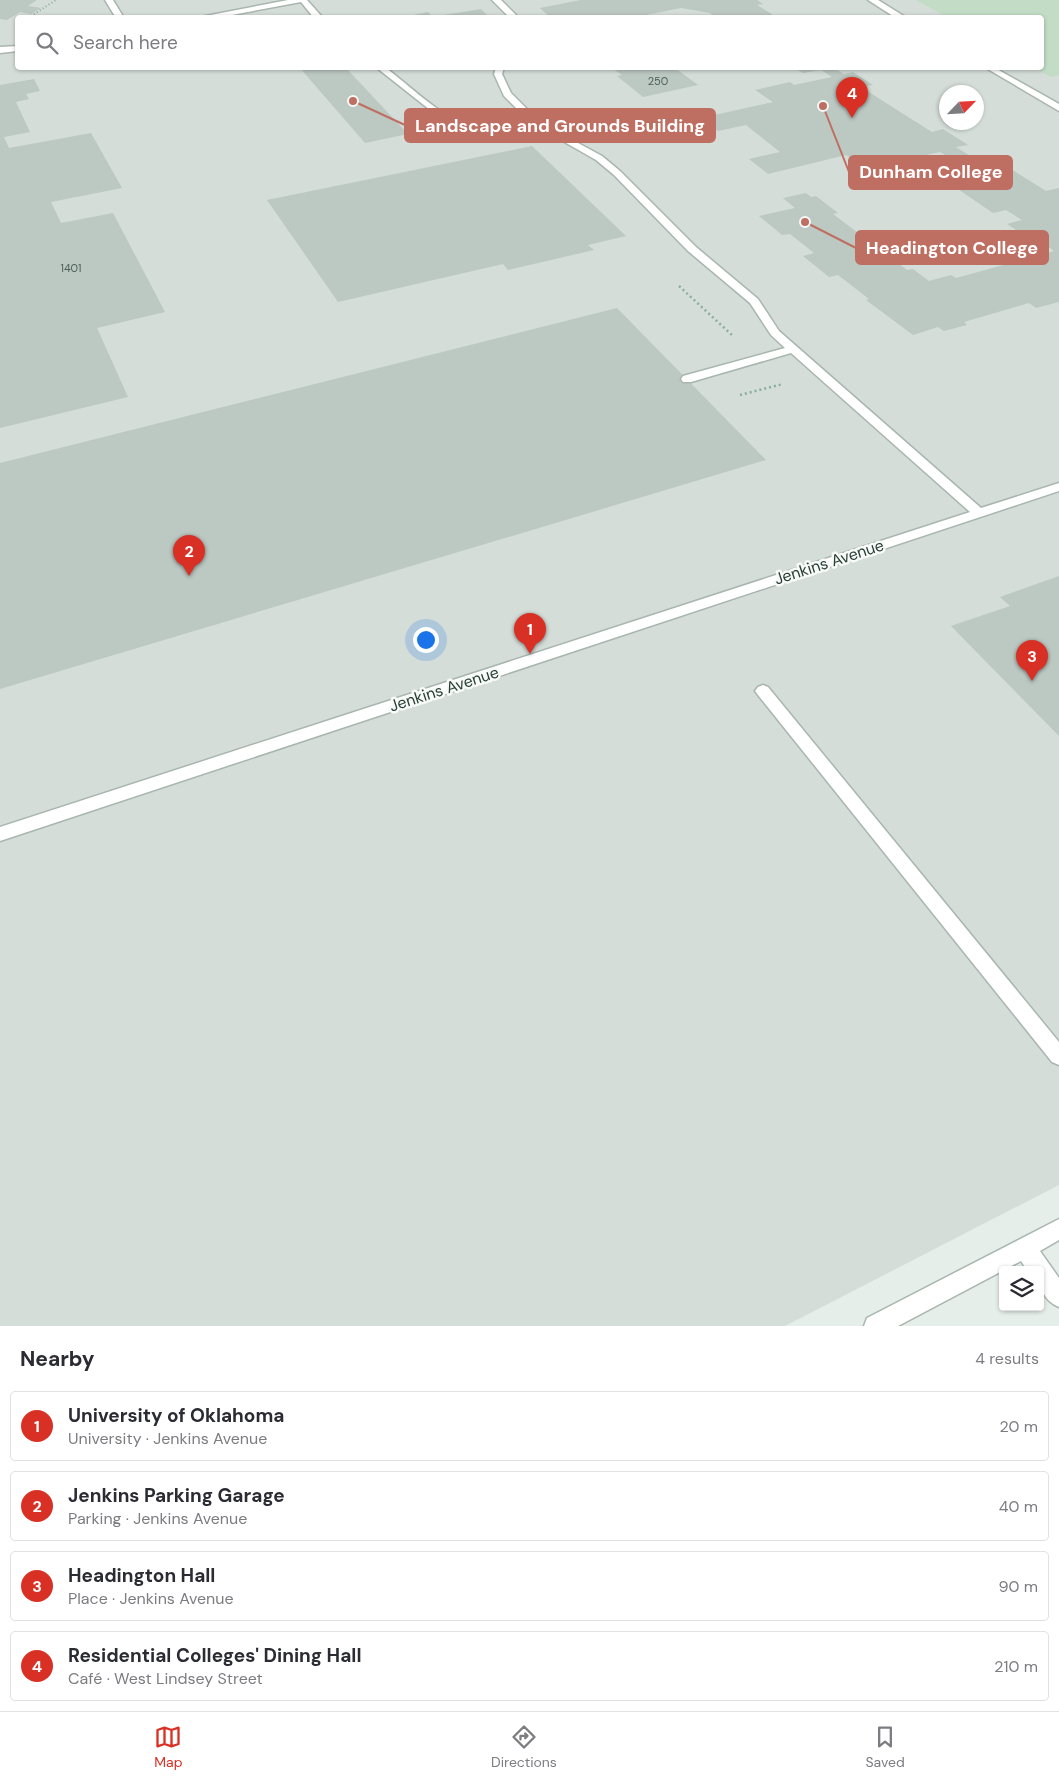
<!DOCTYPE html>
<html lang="en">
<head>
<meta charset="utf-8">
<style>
  body { margin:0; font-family:"DM Sans",sans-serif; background:#f2f2f3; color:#2b2b33 }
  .controls { position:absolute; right:15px; bottom:15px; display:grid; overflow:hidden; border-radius:5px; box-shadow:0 1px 4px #0004 }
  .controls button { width:45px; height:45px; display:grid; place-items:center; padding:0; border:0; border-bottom:1px solid #e1e1e2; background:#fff; color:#2b2b33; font:25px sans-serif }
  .compass { position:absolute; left:939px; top:85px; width:45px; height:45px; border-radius:50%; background:#fff; box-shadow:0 1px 4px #0004; rotate:65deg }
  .you { position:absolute; left:425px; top:639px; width:18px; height:18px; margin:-12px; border:4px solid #fff; border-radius:50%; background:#1a73e8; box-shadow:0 0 0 8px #1a73e833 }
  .badge { display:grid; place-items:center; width:32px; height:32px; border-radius:50%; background:#d93025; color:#fff; font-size:16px; font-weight:700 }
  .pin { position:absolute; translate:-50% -41px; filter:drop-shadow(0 1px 2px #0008) }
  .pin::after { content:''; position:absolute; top:26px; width:18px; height:15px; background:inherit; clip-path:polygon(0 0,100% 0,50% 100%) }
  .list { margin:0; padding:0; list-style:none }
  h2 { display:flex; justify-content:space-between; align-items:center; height:65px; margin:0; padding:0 20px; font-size:21px }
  h2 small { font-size:16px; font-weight:400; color:#7c7c81 }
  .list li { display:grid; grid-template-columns:32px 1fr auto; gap:15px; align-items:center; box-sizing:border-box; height:70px; margin:0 10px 10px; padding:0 10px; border:1px solid #e1e1e2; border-radius:5px }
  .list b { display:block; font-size:19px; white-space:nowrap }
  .list p { margin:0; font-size:16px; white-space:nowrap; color:#7c7c81 }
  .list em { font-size:16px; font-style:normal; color:#7c7c81 }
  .icon { flex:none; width:28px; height:28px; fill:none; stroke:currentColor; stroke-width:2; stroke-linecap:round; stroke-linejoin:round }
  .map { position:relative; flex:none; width:1059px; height:1326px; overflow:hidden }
  .search { position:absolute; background:#fff; box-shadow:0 1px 4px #0004; left:15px; right:15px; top:15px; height:55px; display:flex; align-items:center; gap:12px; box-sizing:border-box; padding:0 18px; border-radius:5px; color:#7c7c81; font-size:19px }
  .sheet { height:385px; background:#fff }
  nav { display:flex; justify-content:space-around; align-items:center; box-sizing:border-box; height:70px; border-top:1px solid #e1e1e2; background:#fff; font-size:14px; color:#7c7c81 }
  nav a { display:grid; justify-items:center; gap:2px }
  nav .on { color:#d93025 }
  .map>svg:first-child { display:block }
</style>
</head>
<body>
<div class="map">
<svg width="1059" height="1326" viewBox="0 0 1059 1326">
  <rect width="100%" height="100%" fill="#e6eee9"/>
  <!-- built -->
  <path fill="#d4ddd8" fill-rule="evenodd" d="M0 0H1059V1185L785 1326H0ZM18 18H1042V68H18ZM946 92H976V122H946Z"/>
  <!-- green -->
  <polygon fill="#c2dcc5" points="916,0 1059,0 1059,75 1051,77 1034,68 1042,68 1042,18 947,17"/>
  <!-- building -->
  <g fill="#bcc8c2">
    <polygon points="0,0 37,0 28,6 41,8 31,14 20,12 7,20 0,19"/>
    <polygon points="581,0 757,0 763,4 757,5 778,18 717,18 710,13 681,8 631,18 551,18 540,8"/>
    <polygon points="481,9 490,18 437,18 437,16"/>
    <polygon points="428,12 434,18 416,18 413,15"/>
    <polygon points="300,68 346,68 408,134 365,143"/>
    <polygon points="612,68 675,68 698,85 643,97 617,76 622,75"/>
    <polygon points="794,68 834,68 844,74 853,72 873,85 861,87 897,110 932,132 943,129 968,145 956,147 975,159 990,156 1046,191 1059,188 1059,302 1036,308 1029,303 964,322 967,325 944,331 938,327 913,335 866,300 869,299 838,275 829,277 803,256 814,253 790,234 782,235 759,216 795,208 783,198 806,193 811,197 816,196 838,213 833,214 907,270 913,269 929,281 951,275 956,278 1054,251 1044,244 1039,245 1007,224 1022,220 1006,210 993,213 930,170 959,163 940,152 912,158 917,161 871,172 846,155 768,174 749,159 780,152 746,125 718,131 701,118 773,102 755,90 790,82 794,85 832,77 821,70 803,73"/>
    <polygon points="34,79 40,91 26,94 29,99 16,102 30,132 4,137 9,148 91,133 122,188 51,202 61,223 113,213 165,312 97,328 128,397 0,428 0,85"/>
    <polygon points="532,146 626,236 588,245 594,250 508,270 503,264 338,302 267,200"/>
    <polygon points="617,308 766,460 0,689 0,463"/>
    <polygon points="1059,576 1059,736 951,626 1010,606 1000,597"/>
  </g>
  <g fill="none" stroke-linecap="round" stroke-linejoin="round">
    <defs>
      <g id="minor">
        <polygon points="105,0 113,0 124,18 116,18"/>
        <polygon points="288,0 307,0 323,18 314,18 301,2 216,18 195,18"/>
        <polygon points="492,0 501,0 519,18 510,18"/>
        <polygon points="868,0 878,0 907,18 896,18"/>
        <polygon points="18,46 18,51 0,53 0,47"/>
        <path d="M377 68H386C408 84 439 116 465 122 485 127 506 122 526 118L504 96 494 74 496 68H504L502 74 511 93 541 123 602 156 620 171 696 247 758 299 779 331 981 508 1059 483V491L0 841V827L970 512 791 353 691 382H683L681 379 683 376 785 348 771 335 750 303 688 251 614 175 596 160 531 123 479 130 458 127 444 121Z"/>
        <polygon points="986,68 995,68 1059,104 1059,111"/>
        <polygon points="763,685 768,687 1059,1042 1059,1065 1052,1062 758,695 755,691 758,687"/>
        <path d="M1059 1219V1240L1040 1251 1059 1278V1307C1042 1300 1040 1286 1040 1270H1027L1021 1261 898 1326H864L867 1318Z"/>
      </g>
    </defs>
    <!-- minor casing -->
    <use href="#minor" stroke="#a9b6af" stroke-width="3"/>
    <!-- path-far1 -->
    <polyline stroke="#8aae9e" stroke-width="2" stroke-dasharray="1 2.5" stroke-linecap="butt" points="28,18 56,0"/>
    <!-- path -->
    <g stroke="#8aae9e" stroke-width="2.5" stroke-dasharray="2 3" stroke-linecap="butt">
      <polyline points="679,286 733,336"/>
      <polyline points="740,395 783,384"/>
    </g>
    <!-- minor -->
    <use href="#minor" fill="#fff" fill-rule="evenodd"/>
  </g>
  <g text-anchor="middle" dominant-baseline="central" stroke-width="5" stroke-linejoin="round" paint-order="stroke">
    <!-- far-number labels -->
    <g font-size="11" fill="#4c6058">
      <text x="658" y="81">250</text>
      <text x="71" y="268">1401</text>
    </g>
    <!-- street labels -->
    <g font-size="16" fill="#273e35" stroke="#f7faf8">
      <text transform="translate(829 562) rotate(-18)">Jenkins Avenue</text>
      <text transform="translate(444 689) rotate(-18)">Jenkins Avenue</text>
    </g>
  </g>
  <!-- callouts -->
  <path fill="none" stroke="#bf6e62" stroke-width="2" d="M353 101L405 125M823 106L849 172M805 222L856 248"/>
  <g fill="#bf6e62" stroke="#f7faf8" stroke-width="2">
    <circle cx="353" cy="101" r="5"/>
    <circle cx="823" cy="106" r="5"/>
    <circle cx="805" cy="222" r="5"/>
  </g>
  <g fill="#bf6e62" stroke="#bf6e62" stroke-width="2">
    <rect x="405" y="109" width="310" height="33" rx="5"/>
    <rect x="849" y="156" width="163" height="33" rx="5"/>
    <rect x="856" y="231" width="192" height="33" rx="5"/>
  </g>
  <g font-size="18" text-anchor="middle" font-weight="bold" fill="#fff">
    <text x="560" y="132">Landscape and Grounds Building</text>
    <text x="931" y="178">Dunham College</text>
    <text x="952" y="254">Headington College</text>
  </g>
</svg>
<div class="controls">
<button><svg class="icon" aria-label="layers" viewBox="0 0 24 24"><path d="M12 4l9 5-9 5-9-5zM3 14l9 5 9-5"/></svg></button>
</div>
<svg class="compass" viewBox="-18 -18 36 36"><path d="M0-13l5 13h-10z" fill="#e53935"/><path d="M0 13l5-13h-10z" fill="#7c7c81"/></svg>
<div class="you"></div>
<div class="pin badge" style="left:530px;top:654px">1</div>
<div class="pin badge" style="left:189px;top:576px">2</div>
<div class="pin badge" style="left:1032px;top:681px">3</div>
<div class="pin badge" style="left:852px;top:118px">4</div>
<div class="search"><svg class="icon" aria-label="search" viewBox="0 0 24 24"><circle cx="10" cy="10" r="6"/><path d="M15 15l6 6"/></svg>Search here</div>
</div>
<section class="sheet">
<h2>Nearby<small>4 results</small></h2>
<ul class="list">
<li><span class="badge">1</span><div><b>University of Oklahoma</b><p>University · Jenkins Avenue</p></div><em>20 m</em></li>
<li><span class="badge">2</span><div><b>Jenkins Parking Garage</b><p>Parking · Jenkins Avenue</p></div><em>40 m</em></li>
<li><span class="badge">3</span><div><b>Headington Hall</b><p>Place · Jenkins Avenue</p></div><em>90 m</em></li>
<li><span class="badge">4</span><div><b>Residential Colleges' Dining Hall</b><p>Café · West Lindsey Street</p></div><em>210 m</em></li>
</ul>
</section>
<nav>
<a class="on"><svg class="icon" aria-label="map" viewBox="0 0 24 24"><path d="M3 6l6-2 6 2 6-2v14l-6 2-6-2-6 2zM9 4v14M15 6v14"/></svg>Map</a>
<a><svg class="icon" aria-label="directions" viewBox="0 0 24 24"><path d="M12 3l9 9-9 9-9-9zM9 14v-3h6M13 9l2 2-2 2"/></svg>Directions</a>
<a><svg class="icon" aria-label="saved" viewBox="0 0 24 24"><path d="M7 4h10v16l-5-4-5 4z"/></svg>Saved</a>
</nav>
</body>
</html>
